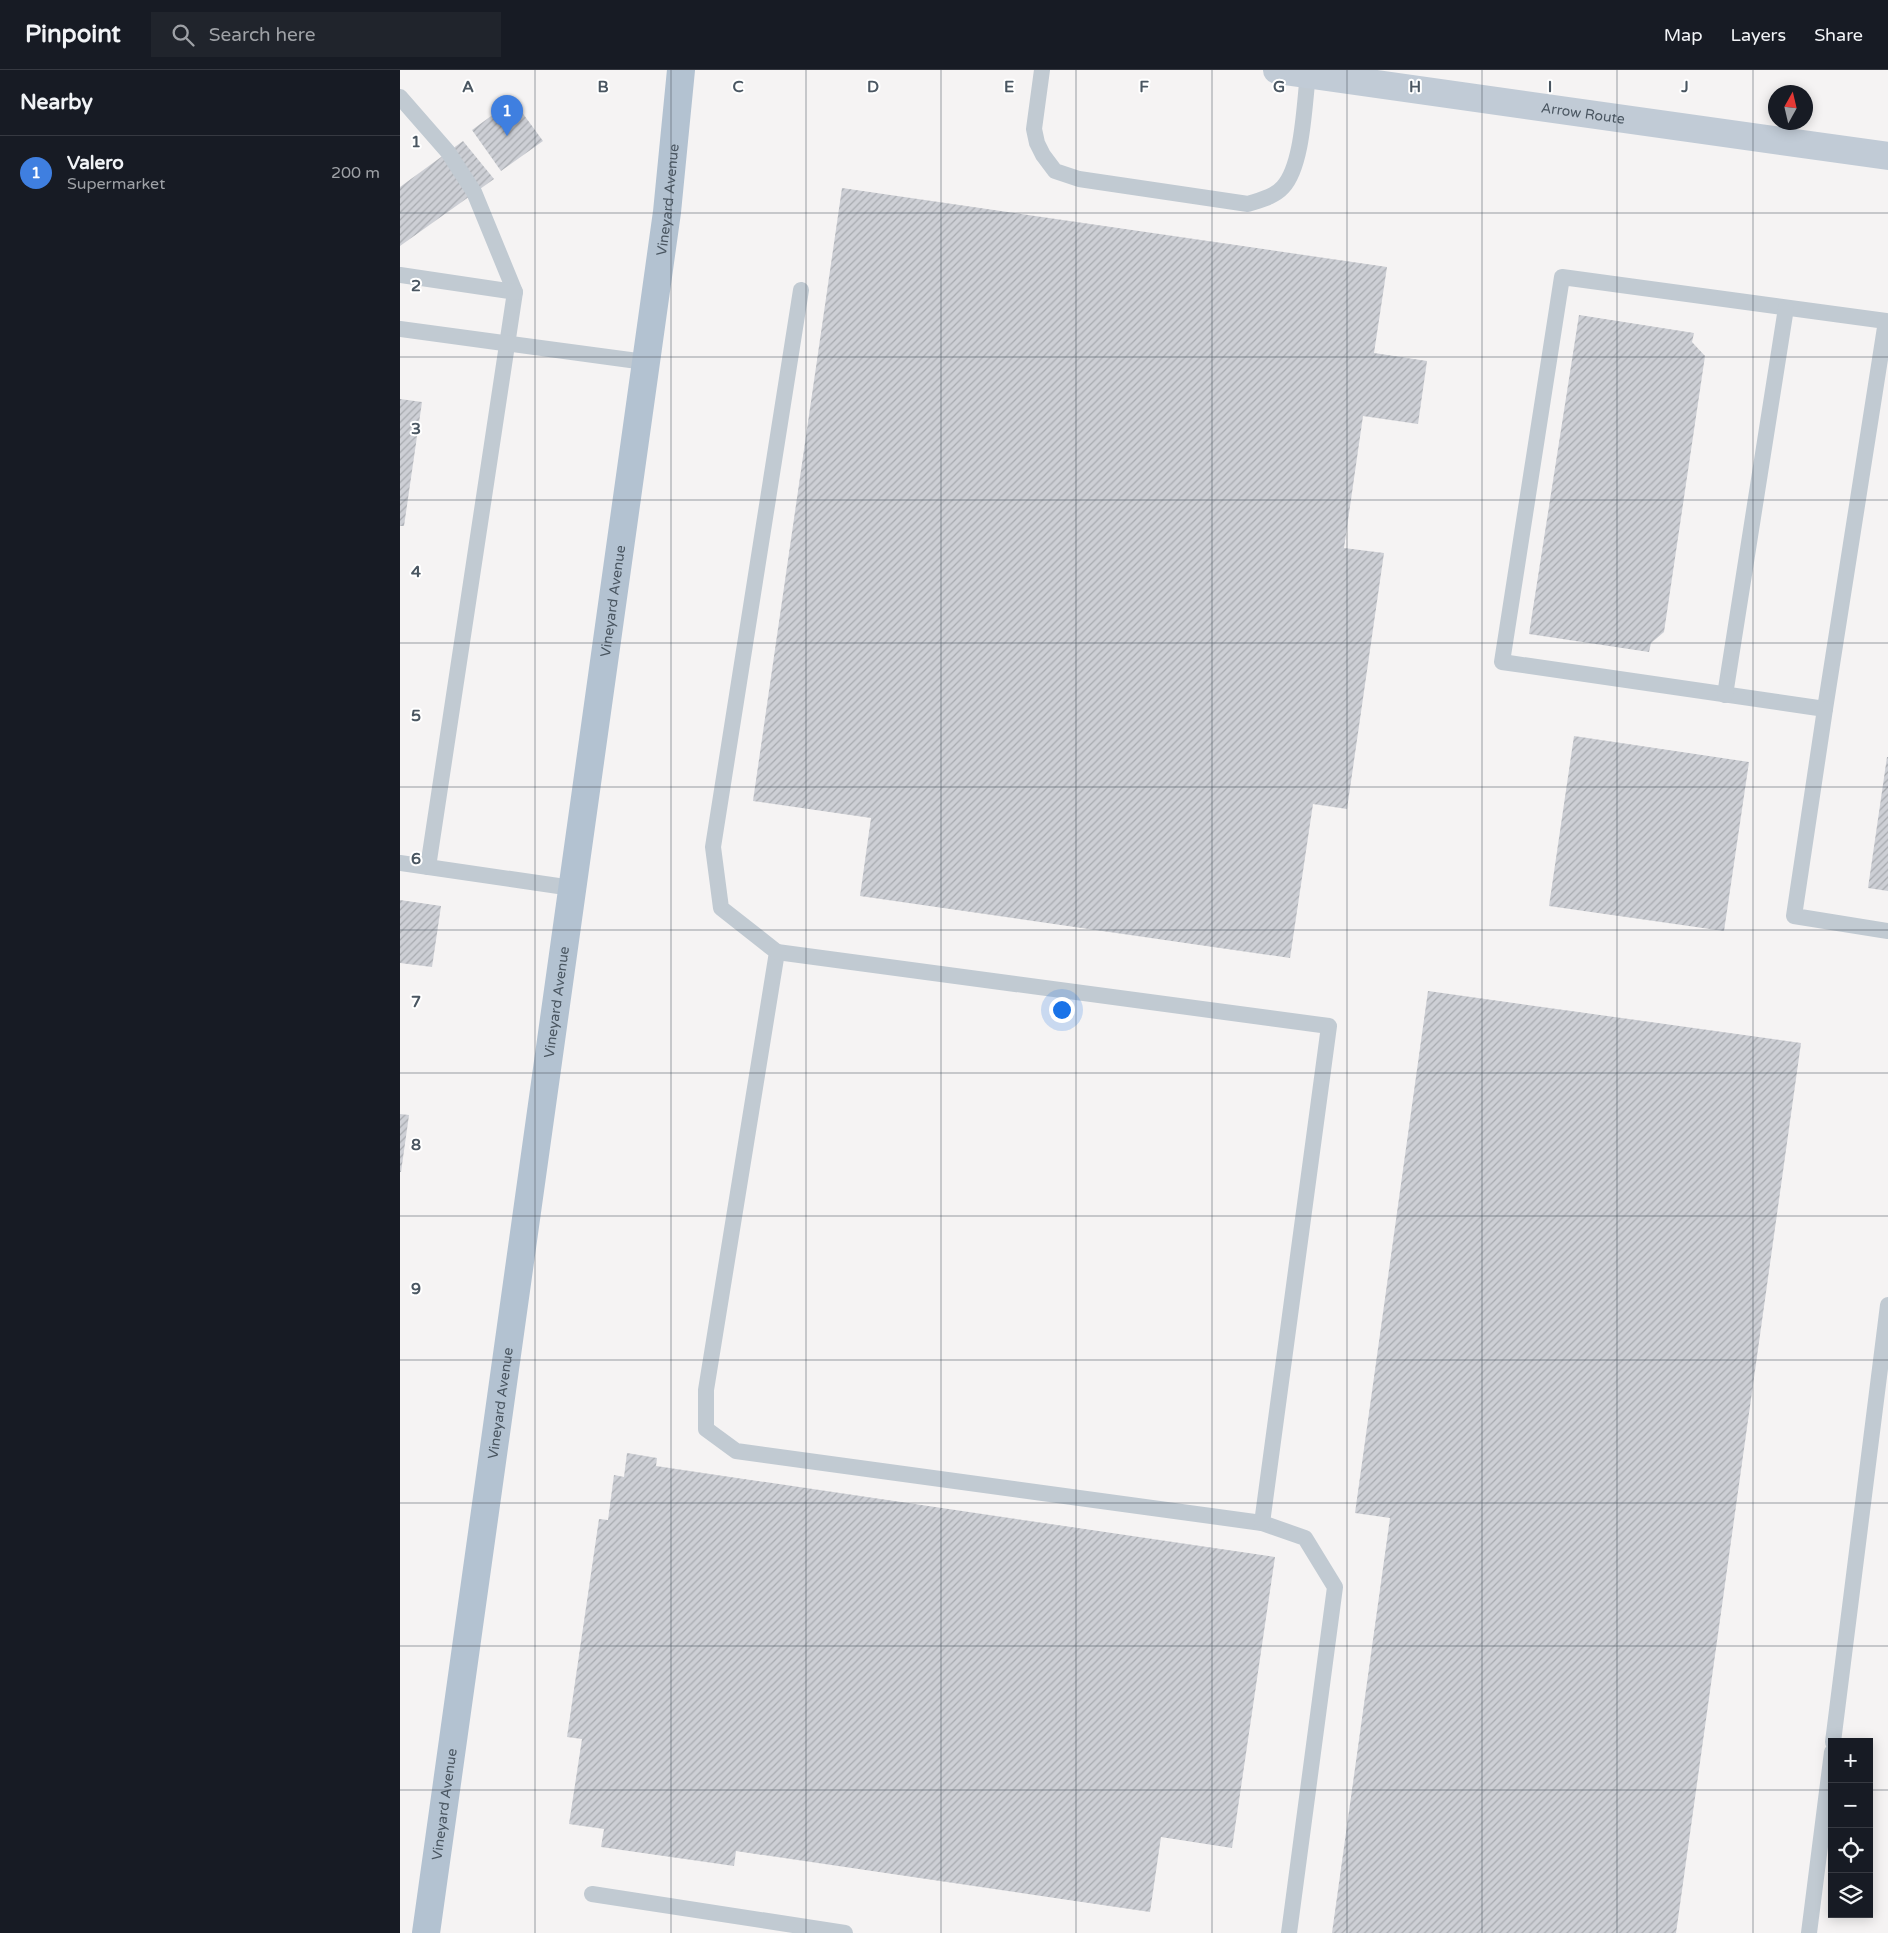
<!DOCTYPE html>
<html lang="en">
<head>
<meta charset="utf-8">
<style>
  body { margin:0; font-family:"Varela Round",sans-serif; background:#20242c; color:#f1f3f6 }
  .controls { position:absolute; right:15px; bottom:15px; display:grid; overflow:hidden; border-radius:0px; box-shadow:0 2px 12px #0003 }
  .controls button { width:45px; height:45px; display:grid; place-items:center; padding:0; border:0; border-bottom:1px solid #363941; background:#171b24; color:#f1f3f6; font:25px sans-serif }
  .compass { position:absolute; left:1368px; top:15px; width:45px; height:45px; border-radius:50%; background:#171b24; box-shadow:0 2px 12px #0003; rotate:8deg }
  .you { position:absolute; left:661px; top:939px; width:18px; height:18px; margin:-12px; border:4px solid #fff; border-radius:50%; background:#1a73e8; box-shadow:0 0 0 8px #1a73e833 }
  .badge { display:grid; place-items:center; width:32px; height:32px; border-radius:50%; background:#1a73e8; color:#fff; font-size:16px; font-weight:700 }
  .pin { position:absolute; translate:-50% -41px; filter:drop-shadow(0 1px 2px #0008) }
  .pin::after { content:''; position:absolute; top:26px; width:18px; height:15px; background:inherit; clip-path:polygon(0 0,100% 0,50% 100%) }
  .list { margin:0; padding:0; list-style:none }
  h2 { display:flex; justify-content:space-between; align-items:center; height:65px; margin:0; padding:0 20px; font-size:21px }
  h2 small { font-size:16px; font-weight:400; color:#9ea1a6 }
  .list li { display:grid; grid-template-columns:32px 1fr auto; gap:15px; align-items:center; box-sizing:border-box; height:75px; padding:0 20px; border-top:1px solid #363941 }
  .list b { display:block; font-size:19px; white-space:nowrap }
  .list p { margin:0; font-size:16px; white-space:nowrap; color:#9ea1a6 }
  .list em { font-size:16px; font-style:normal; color:#9ea1a6 }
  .icon { flex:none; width:28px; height:28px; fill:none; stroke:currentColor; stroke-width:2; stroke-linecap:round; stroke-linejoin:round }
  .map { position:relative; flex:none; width:1488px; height:1863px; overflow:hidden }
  header { display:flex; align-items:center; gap:30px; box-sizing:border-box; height:70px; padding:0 25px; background:#171b24; border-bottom:1px solid #363941 }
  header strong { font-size:24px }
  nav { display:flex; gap:28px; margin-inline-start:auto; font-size:18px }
  .search { width:350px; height:45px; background:#20242c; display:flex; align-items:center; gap:12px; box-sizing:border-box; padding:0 18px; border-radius:0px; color:#9ea1a6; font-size:19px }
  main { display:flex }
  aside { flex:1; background:#171b24 }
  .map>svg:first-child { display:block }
</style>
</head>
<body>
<header>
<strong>Pinpoint</strong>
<div class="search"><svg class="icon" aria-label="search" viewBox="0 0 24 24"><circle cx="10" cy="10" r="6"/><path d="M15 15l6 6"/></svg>Search here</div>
<nav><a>Map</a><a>Layers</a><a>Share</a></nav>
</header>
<main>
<aside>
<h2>Nearby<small></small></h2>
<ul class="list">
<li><span class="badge" style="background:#3f7fe0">1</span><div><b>Valero</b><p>Supermarket</p></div><em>200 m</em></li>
</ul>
</aside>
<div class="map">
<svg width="1488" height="1863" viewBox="0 0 1488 1863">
  <defs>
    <pattern id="building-hatch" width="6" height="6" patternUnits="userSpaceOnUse" patternTransform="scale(1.25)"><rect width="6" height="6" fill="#cdcfd5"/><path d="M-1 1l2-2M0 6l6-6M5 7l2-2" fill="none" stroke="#a8abb0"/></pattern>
  </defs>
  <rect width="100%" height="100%" fill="#f5f3f3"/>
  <!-- building -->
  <g fill="url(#building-hatch)">
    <polygon points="113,30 143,71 101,101 72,60"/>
    <polygon points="63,71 94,109 0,176 0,117"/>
    <polygon points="442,118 987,197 974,283 1027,291 1018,354 963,346 944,478 984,483 947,739 913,734 890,888 460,826 471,748 353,731"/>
    <polygon points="1179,245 1294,263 1292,272 1305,286 1264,562 1251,573 1249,582 1129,564"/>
    <polygon points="0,329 22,332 4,456 0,456"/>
    <polygon points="1174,666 1349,692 1324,861 1149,836"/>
    <polygon points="1487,687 1488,687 1488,821 1468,818"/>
    <polygon points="0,830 41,836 32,897 0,893"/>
    <polygon points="1028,921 1401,973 1276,1863 932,1863 990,1448 955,1443"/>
    <polygon points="0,1044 9,1045 1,1102 0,1102"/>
    <polygon points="227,1383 257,1388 256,1396 875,1487 832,1778 761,1767 750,1842 336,1781 334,1796 201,1777 204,1759 169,1754 182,1669 167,1667 199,1449 208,1450 214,1405 224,1407"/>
  </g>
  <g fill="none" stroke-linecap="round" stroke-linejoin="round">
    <!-- service -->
    <g stroke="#c1cad2" stroke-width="16">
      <path d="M642 0 634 59 637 73 643 85 655 101 679 109 848 134C860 130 874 127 883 117 903 95 904 35 908 5"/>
      <polyline points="0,27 48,82 74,122 115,222 28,797"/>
      <polyline points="0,205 115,222"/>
      <polyline points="401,220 313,777 321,838 377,882 306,1320 306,1359 336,1381 862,1453 905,1468 935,1517 889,1863"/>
      <polyline points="1486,251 1425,639 1102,592 1162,207 1486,251 1488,252"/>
      <polyline points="0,259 245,292"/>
      <polyline points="1325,625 1386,238"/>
      <polyline points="1425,639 1394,846 1488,861"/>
      <polyline points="0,793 172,818"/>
      <polyline points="377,882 929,956 862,1453"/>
      <polyline points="1433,1672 1488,1235"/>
      <polyline points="192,1824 445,1863"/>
      <polyline points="1409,1863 1432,1682"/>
    </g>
    <!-- secondary -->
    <path stroke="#c1cbd6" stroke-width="28" id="s1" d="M877 0 1488 86"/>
    <!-- primary -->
    <path stroke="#b3c2d1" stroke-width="28" id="s2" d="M26 1863 267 142 281 0"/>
  </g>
  <!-- grid -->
  <path fill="none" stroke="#4a5661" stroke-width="1" stroke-opacity="0.55" d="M135 0V1863M271 0V1863M406 0V1863M541 0V1863M676 0V1863M812 0V1863M947 0V1863M1082 0V1863M1217 0V1863M1353 0V1863M0 143H1488M0 287H1488M0 430H1488M0 573H1488M0 717H1488M0 860H1488M0 1003H1488M0 1146H1488M0 1290H1488M0 1433H1488M0 1576H1488M0 1720H1432M1469 1720H1488"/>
  <g text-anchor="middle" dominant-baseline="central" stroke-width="4" stroke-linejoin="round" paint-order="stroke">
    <!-- street labels -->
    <g font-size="14" fill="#4a5661" stroke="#fff">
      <text stroke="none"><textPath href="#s1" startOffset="309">Arrow Route</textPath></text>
      <text stroke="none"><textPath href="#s2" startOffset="1750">Vineyard Avenue</textPath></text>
      <text stroke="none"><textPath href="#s2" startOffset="1345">Vineyard Avenue</textPath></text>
      <text stroke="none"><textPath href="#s2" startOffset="940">Vineyard Avenue</textPath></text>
      <text stroke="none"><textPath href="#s2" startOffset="535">Vineyard Avenue</textPath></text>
      <text stroke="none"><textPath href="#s2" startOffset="130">Vineyard Avenue</textPath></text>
    </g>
  </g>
  <g font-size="16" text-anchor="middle" font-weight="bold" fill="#4a5661" stroke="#fff" stroke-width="4" stroke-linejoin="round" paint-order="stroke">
    <text x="68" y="22">A</text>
    <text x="203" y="22">B</text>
    <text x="338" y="22">C</text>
    <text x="473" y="22">D</text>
    <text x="609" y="22">E</text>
    <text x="744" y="22">F</text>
    <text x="879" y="22">G</text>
    <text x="1015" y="22">H</text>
    <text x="1150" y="22">I</text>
    <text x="1285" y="22">J</text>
    <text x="16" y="77">1</text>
    <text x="16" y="221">2</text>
    <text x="16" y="364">3</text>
    <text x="16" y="507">4</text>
    <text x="16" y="651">5</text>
    <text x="16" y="794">6</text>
    <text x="16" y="937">7</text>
    <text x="16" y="1080">8</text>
    <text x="16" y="1224">9</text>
  </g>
</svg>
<div class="controls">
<button>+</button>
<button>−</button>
<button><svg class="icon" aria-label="locate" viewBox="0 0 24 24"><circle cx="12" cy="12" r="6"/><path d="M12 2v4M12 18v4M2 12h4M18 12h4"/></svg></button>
<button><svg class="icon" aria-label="layers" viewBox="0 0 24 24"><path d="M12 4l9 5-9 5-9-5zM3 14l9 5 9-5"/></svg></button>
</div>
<svg class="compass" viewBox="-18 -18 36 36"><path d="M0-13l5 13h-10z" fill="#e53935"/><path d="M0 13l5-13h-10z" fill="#9ea1a6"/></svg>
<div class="you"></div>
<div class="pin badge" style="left:107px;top:66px;background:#3f7fe0">1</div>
</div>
</main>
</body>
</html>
